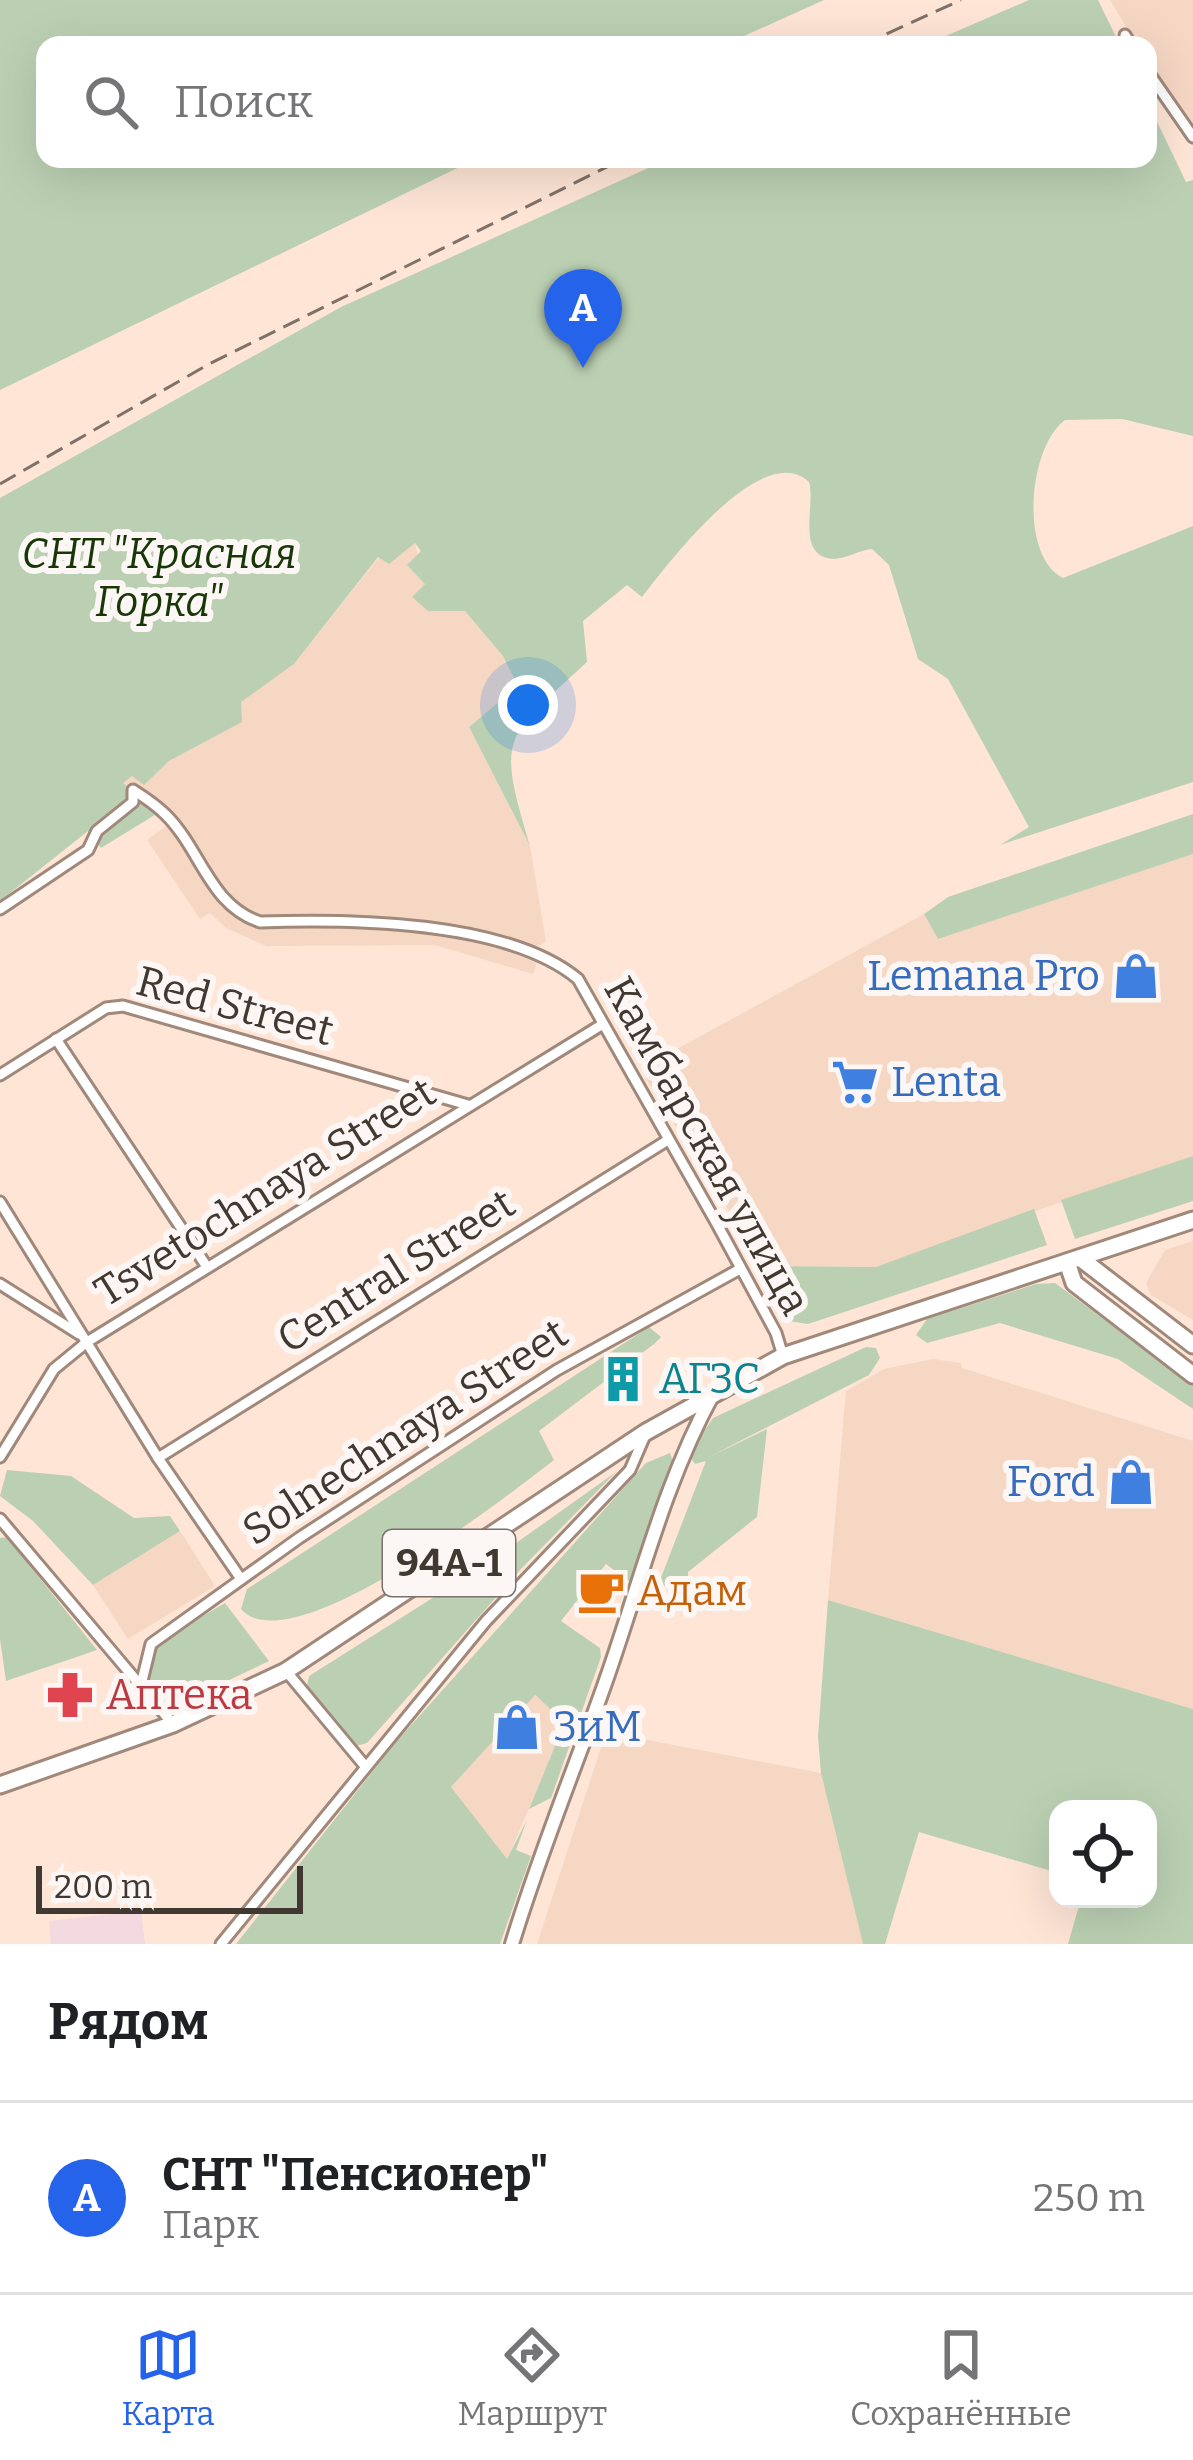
<!DOCTYPE html>
<html lang="ru">
<head>
<meta charset="utf-8">
<style>
  body { margin:0; font-family:Bitter,serif; background:#f2f2f2; color:#202124 }
  .controls { position:absolute; right:36px; bottom:36px; display:grid; overflow:hidden; border-radius:24px; box-shadow:0 12px 48px #0002 }
  .controls button { width:108px; height:108px; display:grid; place-items:center; padding:0; border:0; border-bottom:3px solid #e0e0e0; background:#fff; color:#202124; font:60px sans-serif }
  .scale { position:absolute; left:36px; bottom:30px; width:267px; box-sizing:border-box; padding-left:12px; border:6px solid #423832; border-top:0; font-size:33px; line-height:42px; white-space:nowrap; color:#423832; -webkit-text-stroke:9px #fcf7f4; paint-order:stroke }
  .you { position:absolute; left:528px; top:705px; width:42px; height:42px; margin:-30px; border:9px solid #fff; border-radius:50%; background:#1a73e8; box-shadow:0 0 0 18px #1a73e833 }
  .badge { display:grid; place-items:center; width:78px; height:78px; border-radius:50%; background:#2563eb; color:#fff; font-size:39px; font-weight:700 }
  .pin { position:absolute; translate:-50% -99px; filter:drop-shadow(0 3px 6px #0008) }
  .pin::after { content:''; position:absolute; top:63px; width:42px; height:36px; background:inherit; clip-path:polygon(0 0,100% 0,50% 100%) }
  .list { margin:0; padding:0; list-style:none }
  h2 { display:flex; justify-content:space-between; align-items:center; height:156px; margin:0; padding:0 48px; font-size:51px }
  h2 small { font-size:39px; font-weight:400; color:#757577 }
  .list li { display:grid; grid-template-columns:78px 1fr auto; gap:36px; align-items:center; box-sizing:border-box; height:192px; padding:0 48px; border-top:3px solid #e0e0e0 }
  .list b { display:block; font-size:45px; white-space:nowrap }
  .list p { margin:0; font-size:39px; white-space:nowrap; color:#757577 }
  .list em { font-size:39px; font-style:normal; color:#757577 }
  .icon { flex:none; width:66px; height:66px; fill:none; stroke:currentColor; stroke-width:2; stroke-linecap:round; stroke-linejoin:round }
  .map { position:relative; flex:none; width:1193px; height:1944px; overflow:hidden }
  .search { position:absolute; background:#fff; box-shadow:0 12px 48px #0002; left:36px; right:36px; top:36px; height:132px; display:flex; align-items:center; gap:30px; box-sizing:border-box; padding:0 42px; border-radius:24px; color:#757577; font-size:45px }
  .sheet { height:348px; background:#fff }
  nav { display:flex; justify-content:space-around; align-items:center; box-sizing:border-box; height:168px; border-top:3px solid #e0e0e0; background:#fff; font-size:33px; color:#757577 }
  nav a { display:grid; justify-items:center; gap:6px }
  nav .on { color:#2563eb }
  .map>svg:first-child { display:block }
</style>
</head>
<body>
<div class="map">
<svg width="1193" height="1944" viewBox="0 0 1193 1944">
  <rect width="100%" height="100%" fill="#fee5d6"/>
  <!-- built -->
  <g fill="#f6d7c4">
    <polygon points="1110,0 1193,0 1193,123 1148,61 1148,45 1137,45"/>
    <polygon points="415,543 425,584 413,598 465,611 503,656 519,686 469,727 530,846 546,942 518,955 537,962 533,974 435,945 266,946 226,928 210,913 200,919 147,840 166,826 122,783 132,776 144,784 169,761 241,722 240,702 294,664 379,557"/>
    <polygon points="1193,854 1193,1156 876,1267 764,1266 646,1079 655,1061 924,914 938,939"/>
    <polygon points="1193,1241 1193,1320 1151,1295 1146,1283 1165,1250"/>
    <polygon points="933,1359 961,1363 962,1368 1193,1441 1193,1709 828,1600 846,1391 884,1369"/>
    <polygon points="180,1531 215,1586 128,1639 93,1585"/>
    <polygon points="534,1695 566,1721 507,1860 451,1787"/>
    <polygon points="606,1732 821,1773 863,1944 537,1944"/>
  </g>
  <!-- education -->
  <polygon fill="#f3d9e0" points="141,1911 145,1944 51,1944 49,1921"/>
  <!-- green -->
  <g fill="#bbd0b3">
    <polygon points="0,0 824,0 724,45 45,45 45,159 476,159 0,390"/>
    <polygon points="1029,0 1098,0 1120,45 925,45"/>
    <path d="M1148 103 1186 182 1193 180V436L1122 419 1065 420C1028 447 1019 556 1063 578L1193 526V782L1000 845 1029 827 948 679 918 659 889 565 872 549C859 550 846 559 833 559 795 556 816 505 809 482 762 438 667 565 642 597L627 585 583 621 587 662C504 739 496 733 530 846L469 727 518 686 503 656 465 611H428L412 597 425 584 407 565 421 551 415 543 389 564 378 557 294 664 241 702 242 722 169 761 144 785 132 776 123 783 158 813 101 848 88 831 0 901V498L341 307 668 159H1148Z"/>
    <polygon points="1193,814 1193,854 938,939 924,914 948,897"/>
    <polygon points="1193,1156 1193,1201 1075,1239 1061,1200"/>
    <polygon points="1034,1209 1047,1245 808,1324 783,1320 764,1266 876,1267"/>
    <polygon points="1055,1283 1193,1385 1193,1409 1118,1359 1000,1323 927,1343 916,1335 927,1319 1036,1284"/>
    <path d="M649 1327 661 1337 654 1344 539 1431 554 1460C507 1496 291 1666 241 1609L247 1589Z"/>
    <polygon points="866,1347 876,1348 880,1358 869,1375 707,1458 767,1429 757,1517 688,1572 688,1580 657,1588 706,1461 695,1464 688,1454 713,1418"/>
    <polygon points="670,1453 674,1464 630,1582 606,1564 561,1621 600,1648 601,1657 551,1798 529,1809 565,1722 535,1695 451,1787 507,1859 527,1820 516,1850 531,1856 500,1944 236,1944 396,1742 646,1463"/>
    <polygon points="7,1470 71,1476 134,1518 170,1516 180,1531 93,1585 33,1521 0,1496"/>
    <polygon points="616,1472 521,1569 367,1743 356,1746 307,1686 309,1676 488,1563"/>
    <polygon points="7,1537 97,1650 6,1681 0,1639 0,1538"/>
    <polygon points="828,1600 1193,1709 1193,1944 1068,1944 1081,1899 1148,1899 1148,1809 1058,1809 1058,1873 919,1832 885,1944 863,1944 821,1773 818,1737"/>
    <polygon points="225,1603 269,1661 173,1707 145,1679 158,1642"/>
  </g>
  <g fill="none" stroke-linecap="round" stroke-linejoin="round">
    <defs>
      <g id="minor">
        <polyline points="1125,35 1131,45"/>
        <polyline points="1148,72 1193,137"/>
        <path d="M0 909 88 850 97 831 133 802V790C144 797 156 805 165 814 201 849 209 905 260 922 350 919 507 920 578 979L717 1224 776 1333 783 1356"/>
        <polyline points="56,1039 207,1267"/>
        <polyline points="0,1075 106,1008 123,1006 468,1105"/>
        <polyline points="0,1202 158,1458 241,1579"/>
        <polyline points="0,1284 79,1334"/>
        <polyline points="0,1457 54,1369 87,1342 603,1024"/>
        <polyline points="158,1458 668,1140"/>
        <polyline points="0,1519 173,1724"/>
        <polyline points="286,1671 365,1766"/>
        <polyline points="141,1685 151,1644 299,1538 557,1370 740,1269"/>
        <polyline points="221,1944 486,1621 630,1470 646,1433"/>
      </g>
      <path id="tertiary" d="M512 1944C539 1855 573 1773 604 1686 639 1588 663 1485 713 1394"/>
      <g id="primary">
        <polyline points="1080,1258 1193,1345"/>
        <polyline points="1067,1262 1074,1283 1193,1375"/>
        <polyline points="0,1785 173,1724 286,1671 646,1432 783,1356 1193,1220"/>
      </g>
    </defs>
    <!-- minor casing -->
    <use href="#minor" stroke="#a0897b" stroke-width="15"/>
    <!-- tertiary casing -->
    <use href="#tertiary" stroke="#a0897b" stroke-width="18"/>
    <!-- primary casing -->
    <use href="#primary" stroke="#a0897b" stroke-width="21"/>
    <!-- minor -->
    <use href="#minor" stroke="#fff" stroke-width="9"/>
    <!-- tertiary -->
    <use href="#tertiary" stroke="#fff" stroke-width="12"/>
    <!-- primary -->
    <use href="#primary" stroke="#fff" stroke-width="15"/>
    <!-- rail -->
    <g stroke="#807168" stroke-width="3" stroke-dasharray="18 9" stroke-linecap="butt">
      <polyline points="862,45 961,0"/>
      <polyline points="0,484 209,364 623,159"/>
    </g>
  </g>
  <!-- icons -->
  <defs>
    <symbol id="shop-bare" viewBox="-9 -9 18 18"><path d="M-5-2.5h2.3a2.7 3.5 0 0 1 5.4 0H5L5.5 6h-11ZM-1.5-2.5h3a1.5 2.3 0 0 0-3 0Z" fill="#3f7fe0" stroke="#fcf7f4" stroke-width="2.5" paint-order="stroke"/></symbol>
    <symbol id="supermarket-bare" viewBox="-9 -9 18 18"><path d="M-6-5.5h2.5l.6 2H6L4.5 2H-2.5L-4.4-4H-6ZM-1.5 3.2a1.3 1.3 0 1 0 .1 0ZM3 3.2a1.3 1.3 0 1 0 .1 0Z" fill="#3f7fe0" stroke="#fcf7f4" stroke-width="2.5" paint-order="stroke"/></symbol>
    <symbol id="building-bare" viewBox="-9 -9 18 18"><path d="M-4-6H4V6H1V3H-1V6H-4ZM-2.5-4.3h1.7v1.8h-1.7ZM.8-4.3h1.7v1.8H.8ZM-2.5-1h1.7V.8h-1.7ZM.8-1h1.7V.8H.8Z" fill="#0f9aa8" stroke="#fcf7f4" stroke-width="2.5" paint-order="stroke"/></symbol>
    <symbol id="cafe-bare" viewBox="-9 -9 18 18"><path d="M-5.5-4.5H6V0H3Q3 3.5 0 3.5H-2.5Q-5.5 3.5-5.5 0ZM3-3.2v2h1.7v-2ZM-6 4.5H4V6H-6Z" fill="#e8710a" stroke="#fcf7f4" stroke-width="2.5" paint-order="stroke"/></symbol>
    <symbol id="pharmacy-bare" viewBox="-9 -9 18 18"><path d="M-2-6h4v4h4v4h-4v4h-4v-4h-4v-4h4Z" fill="#e0444e" stroke="#fcf7f4" stroke-width="2.5" paint-order="stroke"/></symbol>
  </defs>
  <g fill-rule="evenodd">
    <use href="#shop-bare" x="1103" y="943" width="66" height="66"/>
    <use href="#supermarket-bare" x="822" y="1049" width="66" height="66"/>
    <use href="#building-bare" x="590" y="1346" width="66" height="66"/>
    <use href="#shop-bare" x="1098" y="1449" width="66" height="66"/>
    <use href="#cafe-bare" x="568" y="1558" width="66" height="66"/>
    <use href="#pharmacy-bare" x="37" y="1662" width="66" height="66"/>
    <use href="#shop-bare" x="484" y="1694" width="66" height="66"/>
  </g>
  <g text-anchor="middle" dominant-baseline="central" stroke-width="12" stroke-linejoin="round" paint-order="stroke">
    <!-- shield labels -->
    <rect fill="#fcf7f4" stroke="#7a716c" stroke-width="3" x="383" y="1530" width="132" height="66" rx="9"/>
    <g font-size="39" font-weight="bold" fill="#423832">
      <text x="449" y="1563">94А-1</text>
    </g>
    <!-- park labels -->
    <g font-size="42" font-style="italic" fill="#173707" stroke="#fcf7f4">
      <text x="159" y="554">СНТ "Красная<tspan x="159" dy="48">Горка"</tspan></text>
    </g>
    <!-- shop labels -->
    <g font-size="42" fill="#366cbe" stroke="#fcf7f4" text-anchor="end">
      <text x="1100" y="976">Lemana Pro</text>
      <text x="891" y="1082" text-anchor="start">Lenta</text>
      <text x="1095" y="1482">Ford</text>
      <text x="553" y="1727" text-anchor="start">ЗиМ</text>
    </g>
    <!-- street labels -->
    <g font-size="42" fill="#423832" stroke="#fcf7f4">
      <text transform="translate(235 1006) rotate(15)">Red Street</text>
      <text transform="translate(707 1146) rotate(61)">Камбарская улица</text>
      <text transform="translate(265 1192) rotate(-32)">Tsvetochnaya Street</text>
      <text transform="translate(396 1271) rotate(-32)">Central Street</text>
      <text transform="translate(405 1432) rotate(-33)">Solnechnaya Street</text>
    </g>
    <!-- culture labels -->
    <g font-size="42" fill="#0d838f" stroke="#fcf7f4" text-anchor="start">
      <text x="659" y="1379">АГЗС</text>
    </g>
    <!-- food labels -->
    <g font-size="42" fill="#c56008" stroke="#fcf7f4" text-anchor="start">
      <text x="637" y="1591">Адам</text>
    </g>
    <!-- health labels -->
    <g font-size="42" fill="#be3a42" stroke="#fcf7f4" text-anchor="start">
      <text x="106" y="1695">Аптека</text>
    </g>
  </g>
</svg>
<div class="controls">
<button><svg class="icon" aria-label="locate" viewBox="0 0 24 24"><circle cx="12" cy="12" r="6"/><path d="M12 2v4M12 18v4M2 12h4M18 12h4"/></svg></button>
</div>
<div class="scale">200 m</div>
<div class="you"></div>
<div class="pin badge" style="left:583px;top:368px">A</div>
<div class="search"><svg class="icon" aria-label="search" viewBox="0 0 24 24"><circle cx="10" cy="10" r="6"/><path d="M15 15l6 6"/></svg>Поиск</div>
</div>
<section class="sheet">
<h2>Рядом<small></small></h2>
<ul class="list">
<li><span class="badge">A</span><div><b>СНТ &quot;Пенсионер&quot;</b><p>Парк</p></div><em>250 m</em></li>
</ul>
</section>
<nav>
<a class="on"><svg class="icon" aria-label="map" viewBox="0 0 24 24"><path d="M3 6l6-2 6 2 6-2v14l-6 2-6-2-6 2zM9 4v14M15 6v14"/></svg>Карта</a>
<a><svg class="icon" aria-label="directions" viewBox="0 0 24 24"><path d="M12 3l9 9-9 9-9-9zM9 14v-3h6M13 9l2 2-2 2"/></svg>Маршрут</a>
<a><svg class="icon" aria-label="saved" viewBox="0 0 24 24"><path d="M7 4h10v16l-5-4-5 4z"/></svg>Сохранённые</a>
</nav>
</body>
</html>
